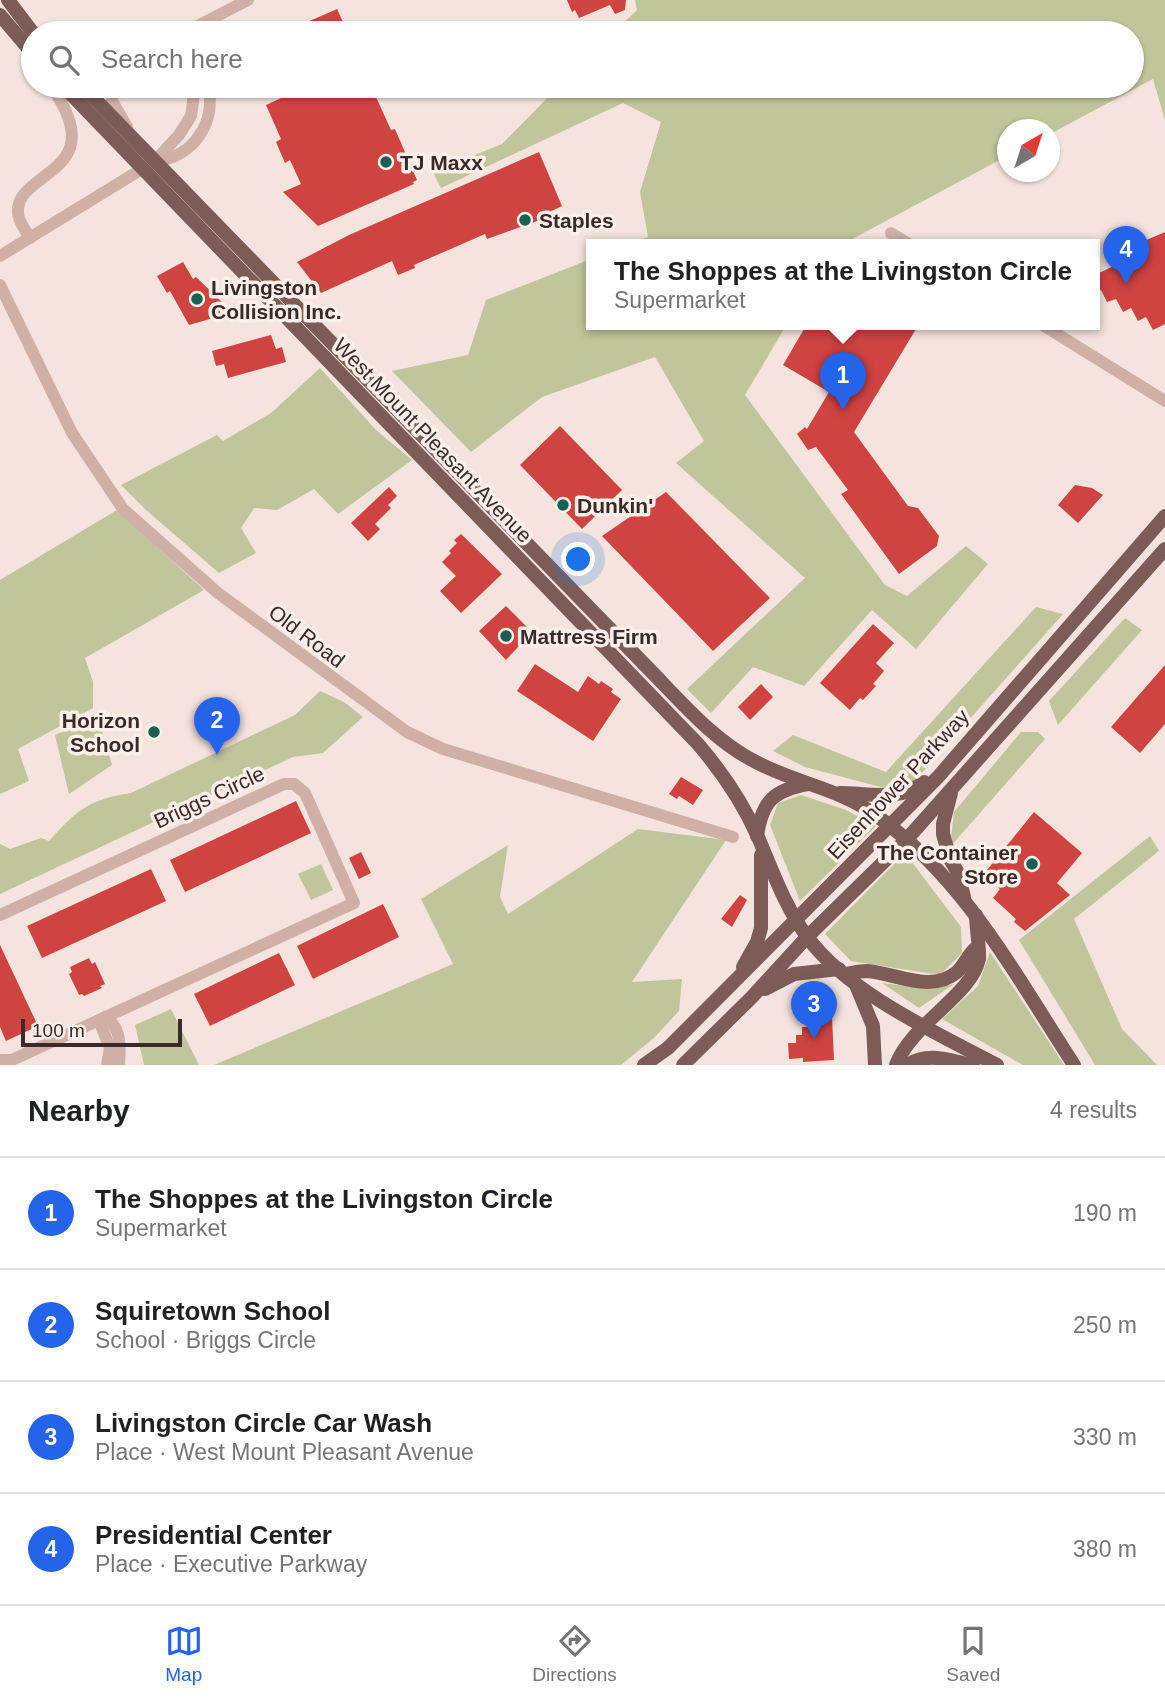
<!DOCTYPE html>
<html lang="en">
<head>
<meta charset="utf-8">
<style>
  body { margin:0; font-family:Arial,sans-serif; background:#f6f6f6; color:#202124 }
  .compass { position:absolute; left:997px; top:119px; width:63px; height:63px; border-radius:50%; background:#fff; box-shadow:0 2px 5px #0004; rotate:39deg }
  .scale { position:absolute; left:21px; bottom:18px; width:161px; box-sizing:border-box; padding-left:7px; border:4px solid #3a2a28; border-top:0; font-size:19px; line-height:24px; white-space:nowrap; color:#3a2a28; -webkit-text-stroke:5px #fbefea; paint-order:stroke }
  .you { position:absolute; left:579px; top:560px; width:24px; height:24px; margin:-18px; border:5px solid #fff; border-radius:50%; background:#1a73e8; box-shadow:0 0 0 10px #1a73e833 }
  .badge { display:grid; place-items:center; width:46px; height:46px; border-radius:50%; background:#2563eb; color:#fff; font-size:23px; font-weight:700 }
  .pin { position:absolute; translate:-50% -58px; filter:drop-shadow(0 2px 4px #0008) }
  .pin::after { content:''; position:absolute; top:37px; width:24px; height:21px; background:inherit; clip-path:polygon(0 0,100% 0,50% 100%) }
  .popup { position:absolute; left:586px; top:239px; width:514px; height:91px; box-sizing:border-box; display:grid; place-content:center; border-radius:0px; background:#fff; filter:drop-shadow(0 2px 5px #0005); font-size:23px; white-space:nowrap; color:#757577 }
  .popup b { font-size:26px; color:#202124 }
  .popup::after { content:''; position:absolute; left:50%; top:100%; margin-left:-14px; border:14px solid transparent; border-top-color:#fff }
  .list { margin:0; padding:0; list-style:none }
  h2 { display:flex; justify-content:space-between; align-items:center; height:91px; margin:0; padding:0 28px; font-size:30px }
  h2 small { font-size:23px; font-weight:400; color:#757577 }
  .list li { display:grid; grid-template-columns:46px 1fr auto; gap:21px; align-items:center; box-sizing:border-box; height:112px; padding:0 28px; border-top:2px solid #e0e0e0 }
  .list b { display:block; font-size:26px; white-space:nowrap }
  .list p { margin:0; font-size:23px; white-space:nowrap; color:#757577 }
  .list em { font-size:23px; font-style:normal; color:#757577 }
  .icon { flex:none; width:38px; height:38px; fill:none; stroke:currentColor; stroke-width:2; stroke-linecap:round; stroke-linejoin:round }
  .map { position:relative; flex:none; width:1165px; height:1065px; overflow:hidden }
  .search { position:absolute; background:#fff; box-shadow:0 2px 5px #0004; left:21px; right:21px; top:21px; height:77px; display:flex; align-items:center; gap:18px; box-sizing:border-box; padding:0 24px; border-radius:38px; color:#757577; font-size:26px }
  .sheet { height:539px; background:#fff }
  nav { display:flex; justify-content:space-around; align-items:center; box-sizing:border-box; height:98px; border-top:2px solid #e0e0e0; background:#fff; font-size:19px; color:#757577 }
  nav a { display:grid; justify-items:center; gap:4px }
  nav .on { color:#2563eb }
  .map>svg:first-child { display:block }
</style>
</head>
<body>
<div class="map">
<svg width="1165" height="1065" viewBox="0 0 1165 1065">
  <rect width="100%" height="100%" fill="#f4e4dd"/>
  <!-- green -->
  <g fill="#c0c59b">
    <polygon points="635,0 1165,0 1165,120 1153,79 1050,134 1050,130 1007,130 1007,156 843,244 630,244 648,237 640,192 661,122 623,103 441,188 433,172 502,144 559,86 1132,86 1132,33 613,33 637,10"/>
    <polygon points="591,259 591,324 787,324 745,395 885,585 907,596 966,546 988,564 916,649 872,610 804,686 753,667 711,713 687,689 805,578 676,463 704,441 655,357 542,397 471,452 392,371 468,355 486,300"/>
    <polygon points="320,368 376,430 412,460 338,514 314,489 277,510 254,508 241,528 256,553 219,573 146,510 121,485 217,435 223,441 271,413"/>
    <polygon points="117,510 204,590 85,658 93,682 93,708 18,749 29,781 0,794 0,580"/>
    <polygon points="1036,607 1063,614 911,785 888,789 805,767 773,751 793,735 886,772"/>
    <polygon points="1125,618 1142,630 1058,725 1049,701"/>
    <path d="M320 691 344 702 363 717 323 753 293 757 0 894V844L10 849 41 838 49 841C77 810 88 800 131 793L295 715Z"/>
    <polygon points="93,719 102,731 112,765 69,794 55,735"/>
    <polygon points="1021,732 1038,732 1045,739 950,847 954,812"/>
    <polygon points="801,795 846,810 876,826 800,901 770,825 778,803"/>
    <polygon points="638,829 726,840 632,982 682,979 679,1011 654,1038 621,1065 214,1065 453,964 421,899 508,845 500,897 508,914"/>
    <polygon points="1150,836 1159,851 1074,919 1122,1029 1157,1065 1095,1065 1019,940"/>
    <polygon points="905,853 961,927 962,953 940,975 851,961 825,934"/>
    <polygon points="321,864 333,890 311,900 298,874"/>
    <polygon points="990,952 1064,1065 1023,1065 942,1019 978,986"/>
    <polygon points="882,983 926,989 954,984 919,1008"/>
    <polygon points="171,1009 199,1065 144,1065 135,1025"/>
  </g>
  <!-- building -->
  <g fill="#cf4340">
    <polygon points="567,0 626,0 625,10 615,14 610,5 579,18 575,10 572,12"/>
    <polygon points="337,9 348,33 282,33"/>
    <polygon points="276,86 371,86 391,130 395,129 417,180 413,182 414,184 318,226 283,192 301,184 290,160 285,163 276,142 281,139 266,105 281,98"/>
    <polygon points="539,152 562,206 539,217 540,220 487,239 485,234 414,265 415,268 398,275 392,261 321,293 297,262 349,235"/>
    <polygon points="1165,232 1165,324 1153,330 1146,317 1138,321 1131,308 1123,312 1116,299 1107,302 1101,290 1095,292 1095,275 1147,250 1144,241"/>
    <polygon points="183,262 193,279 196,277 226,306 224,315 189,325 170,291 167,293 157,276"/>
    <polygon points="807,324 919,324 854,432 908,506 918,508 939,536 937,546 899,574 841,494 848,490 816,447 808,450 797,434 805,427 807,429 829,392 783,365"/>
    <polygon points="271,335 276,349 282,347 286,362 228,378 224,364 216,366 212,351"/>
    <polygon points="560,426 622,490 582,529 520,465"/>
    <polygon points="1075,485 1092,488 1103,495 1078,523 1058,505"/>
    <polygon points="389,487 397,496 388,505 391,508 375,524 380,529 368,541 351,523"/>
    <polygon points="666,492 770,598 713,651 602,536"/>
    <polygon points="461,534 502,574 461,613 440,591 456,576 442,562 451,553 449,551 457,543 454,540"/>
    <polygon points="506,606 532,632 506,660 479,631"/>
    <polygon points="873,624 894,643 876,663 884,671 873,684 876,686 863,700 860,698 850,710 820,683"/>
    <polygon points="535,664 578,692 588,676 599,684 601,681 613,689 611,692 621,699 593,741 517,691"/>
    <polygon points="1165,665 1165,724 1140,753 1111,727"/>
    <polygon points="761,684 773,697 750,720 738,707"/>
    <polygon points="681,777 703,790 693,805 679,796 677,799 669,794"/>
    <polygon points="296,801 311,833 185,892 170,860"/>
    <polygon points="1034,812 1082,853 1057,883 1070,895 1025,931 1014,922 1016,919 993,898 1000,889 983,875"/>
    <polygon points="361,852 371,873 359,879 349,858"/>
    <polygon points="151,869 166,901 42,958 27,926"/>
    <polygon points="740,895 747,900 732,927 721,919"/>
    <polygon points="383,904 399,937 313,979 297,946"/>
    <polygon points="0,945 38,1026 6,1041 0,1027"/>
    <polygon points="279,953 295,985 210,1026 194,994"/>
    <polygon points="89,958 92,964 95,962 105,984 100,986 102,988 84,996 82,994 79,995 69,974 72,972 70,967"/>
    <polygon points="832,1016 834,1060 803,1062 803,1058 789,1059 788,1043 796,1043 796,1035 802,1035 802,1027 811,1027 811,1017"/>
  </g>
  <g fill="none" stroke-linecap="round" stroke-linejoin="round">
    <!-- minor -->
    <g stroke="#ceb0a7" stroke-width="12">
      <polyline points="184,33 248,0"/>
      <polyline points="112,86 112,101 127,127"/>
      <path d="M155 161C193 158 217 122 208 86"/>
      <polyline points="891,233 909,244"/>
      <path d="M30 238C26 231 18 221 18 213 14 170 114 175 51 86"/>
      <polyline points="0,256 155,161 179,135 191,116 194,94 192,86"/>
      <polyline points="0,285 72,433 123,509 218,593 407,732 443,749 733,837"/>
      <polyline points="1041,324 1165,401"/>
      <polyline points="0,915 284,784 294,784 305,793 354,903 12,1060 0,1060"/>
      <path d="M106 1017C122 1029 120 1047 119 1065"/>
      <polyline points="106,1017 102,1028 110,1048 107,1065"/>
    </g>
    <!-- major -->
    <g stroke="#7d5c58" stroke-width="14">
      <polyline points="8,0 33,33"/>
      <polyline points="0,15 33,54"/>
      <path d="M63 86 698 744C722 772 743 803 758 837 773 872 785 907 808 938 850 994 935 1032 997 1065"/>
      <path d="M82 86 644 664C678 698 712 740 756 762 795 783 841 789 877 816 965 879 1016 976 1074 1065"/>
      <path d="M840 793C869 793 900 802 924 782"/>
      <polyline points="951,793 943,824 943,834 950,859 958,873 964,897"/>
      <path d="M757 836C762 801 774 790 808 784"/>
      <polyline points="743,967 757,942 761,928 761,855"/>
      <path d="M845 974C852 973 860 971 867 971 895 973 931 994 957 972 965 965 968 954 977 947"/>
      <polyline points="856,985 873,1026 875,1065"/>
      <polyline points="765,989 794,974 839,969"/>
      <polyline points="644,1065 668,1048 938,777 1165,516"/>
      <polyline points="683,1065 752,997 807,937 907,839 1165,549"/>
      <path d="M896 1065C911 1024 972 995 979 959 980 951 976 926 976 915"/>
      <path d="M907 1065C930 1051 949 1061 973 1065"/>
    </g>
  </g>
  <!-- markers -->
  <g fill="#1a5f54" stroke="#fbefea" stroke-width="2.5">
    <circle cx="386" cy="162" r="7"/>
    <circle cx="525" cy="220" r="7"/>
    <circle cx="197" cy="299" r="7"/>
    <circle cx="563" cy="505" r="7"/>
    <circle cx="506" cy="636" r="7"/>
    <circle cx="154" cy="732" r="7"/>
    <circle cx="1032" cy="864" r="7"/>
  </g>
  <g text-anchor="middle" dominant-baseline="central" stroke-width="7" stroke-linejoin="round" paint-order="stroke">
    <!-- poi labels -->
    <g font-size="21" font-weight="bold" fill="#3a2a28" stroke="#fbefea" text-anchor="start">
      <text x="400" y="162">TJ Maxx</text>
      <text x="539" y="220">Staples</text>
      <text x="211" y="287">Livingston<tspan x="211" dy="24">Collision Inc.</tspan></text>
      <text x="577" y="505">Dunkin'</text>
      <text x="520" y="636">Mattress Firm</text>
      <text x="140" y="720" text-anchor="end">Horizon<tspan x="140" dy="24">School</tspan></text>
      <text x="1018" y="852" text-anchor="end">The Container<tspan x="1018" dy="24">Store</tspan></text>
    </g>
    <!-- street labels -->
    <g font-size="21" fill="#3a2a28" stroke="#fbefea">
      <text transform="translate(433 440) rotate(46)">West Mount Pleasant Avenue</text>
      <text transform="translate(307 636) rotate(37)">Old Road</text>
      <text transform="translate(898 784) rotate(-47)">Eisenhower Parkway</text>
      <text transform="translate(209 797) rotate(-25)">Briggs Circle</text>
    </g>
  </g>
</svg>
<svg class="compass" viewBox="-18 -18 36 36"><path d="M0-13l5 13h-10z" fill="#e53935"/><path d="M0 13l5-13h-10z" fill="#757577"/></svg>
<div class="scale">100 m</div>
<div class="you"></div>
<div class="pin badge" style="left:843px;top:410px">1</div>
<div class="popup"><b>The Shoppes at the Livingston Circle</b>Supermarket</div>
<div class="pin badge" style="left:217px;top:755px">2</div>
<div class="pin badge" style="left:814px;top:1039px">3</div>
<div class="pin badge" style="left:1126px;top:284px">4</div>
<div class="search"><svg class="icon" aria-label="search" viewBox="0 0 24 24"><circle cx="10" cy="10" r="6"/><path d="M15 15l6 6"/></svg>Search here</div>
</div>
<section class="sheet">
<h2>Nearby<small>4 results</small></h2>
<ul class="list">
<li><span class="badge">1</span><div><b>The Shoppes at the Livingston Circle</b><p>Supermarket</p></div><em>190 m</em></li>
<li><span class="badge">2</span><div><b>Squiretown School</b><p>School · Briggs Circle</p></div><em>250 m</em></li>
<li><span class="badge">3</span><div><b>Livingston Circle Car Wash</b><p>Place · West Mount Pleasant Avenue</p></div><em>330 m</em></li>
<li><span class="badge">4</span><div><b>Presidential Center</b><p>Place · Executive Parkway</p></div><em>380 m</em></li>
</ul>
</section>
<nav>
<a class="on"><svg class="icon" aria-label="map" viewBox="0 0 24 24"><path d="M3 6l6-2 6 2 6-2v14l-6 2-6-2-6 2zM9 4v14M15 6v14"/></svg>Map</a>
<a><svg class="icon" aria-label="directions" viewBox="0 0 24 24"><path d="M12 3l9 9-9 9-9-9zM9 14v-3h6M13 9l2 2-2 2"/></svg>Directions</a>
<a><svg class="icon" aria-label="saved" viewBox="0 0 24 24"><path d="M7 4h10v16l-5-4-5 4z"/></svg>Saved</a>
</nav>
</body>
</html>
